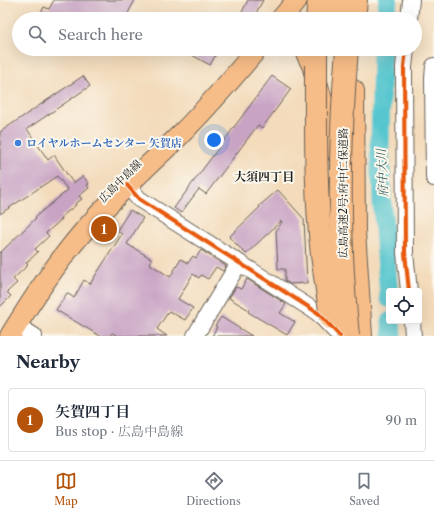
<!DOCTYPE html>
<html lang="en">
<head>
<meta charset="utf-8">
<style>
  body { margin:0; font-family:"Libre Caslon Text","Noto Serif JP",serif; background:#f2f2f3; color:#1f2937 }
  .controls { position:absolute; right:12px; bottom:12px; display:grid; overflow:hidden; border-radius:4px; box-shadow:0 4px 16px #0002 }
  .controls button { width:36px; height:36px; display:grid; place-items:center; padding:0; border:0; border-bottom:1px solid #e0e1e3; background:#fff; color:#1f2937; font:20px sans-serif }
  .you { position:absolute; left:214px; top:140px; width:14px; height:14px; margin:-10px; border:3px solid #fff; border-radius:50%; background:#1a73e8; box-shadow:0 0 0 6px #1a73e833 }
  .badge { display:grid; place-items:center; width:26px; height:26px; border-radius:50%; background:#b45309; color:#fff; font-size:13px; font-weight:700 }
  .pin { position:absolute; translate:-50% -50%; border:2px solid #fff; box-shadow:0 1px 4px #0006 }
  .list { margin:0; padding:0; list-style:none }
  h2 { display:flex; justify-content:space-between; align-items:center; height:52px; margin:0; padding:0 16px; font-size:17px }
  h2 small { font-size:13px; font-weight:400; color:#747a83 }
  .list li { display:grid; grid-template-columns:26px 1fr auto; gap:12px; align-items:center; box-sizing:border-box; height:64px; margin:0 8px 8px; padding:0 8px; border:1px solid #e0e1e3; border-radius:4px }
  .list b { display:block; font-size:15px; white-space:nowrap }
  .list p { margin:0; font-size:13px; white-space:nowrap; color:#747a83 }
  .list em { font-size:13px; font-style:normal; color:#747a83 }
  .icon { flex:none; width:22px; height:22px; fill:none; stroke:currentColor; stroke-width:2; stroke-linecap:round; stroke-linejoin:round }
  .map { position:relative; flex:none; width:434px; height:336px; overflow:hidden }
  .search { position:absolute; background:#fff; box-shadow:0 4px 16px #0002; left:12px; right:12px; top:12px; height:44px; display:flex; align-items:center; gap:10px; box-sizing:border-box; padding:0 14px; border-radius:22px; color:#747a83; font-size:15px }
  .sheet { height:124px; background:#fff }
  nav { display:flex; justify-content:space-around; align-items:center; box-sizing:border-box; height:56px; border-top:1px solid #e0e1e3; background:#fff; font-size:11px; color:#747a83 }
  nav a { display:grid; justify-items:center; gap:2px }
  nav .on { color:#b45309 }
  .map>svg:first-child { display:block }
</style>
</head>
<body>
<div class="map">
<svg width="434" height="336" viewBox="0 0 434 336">
  <rect width="100%" height="100%" fill="#fbf7ec"/>
  <filter id="ink" filterUnits="userSpaceOnUse"><feTurbulence type="fractalNoise" baseFrequency=".025" numOctaves="2"/><feDisplacementMap in="SourceGraphic" scale="8" xChannelSelector="R" yChannelSelector="G"/><feConvolveMatrix kernelMatrix="1 2 1 2 8 2 1 2 1" color-interpolation-filters="sRGB"/></filter>
  <filter id="wash" filterUnits="userSpaceOnUse"><feTurbulence type="fractalNoise" baseFrequency=".012" numOctaves="4" result="noise"/><feDisplacementMap in="SourceGraphic" scale="16" xChannelSelector="R" yChannelSelector="G"/><feGaussianBlur stdDeviation="0.9" result="paint"/><feColorMatrix in="noise" values="0 0 0 0 0 0 0 0 0 0 0 0 0 0 0 0 0 1.4 0 .05"/><feComposite in="paint" operator="in"/></filter>
  <g filter="url(#wash)">
    <rect width="100%" height="100%" fill="#f3dbbb"/>
    <g fill="none" stroke-linecap="round" stroke-linejoin="round">
      <!-- river -->
      <g stroke="#59c6cf" stroke-width="19">
        <polyline points="385,19 388,0"/>
        <polyline points="382,49 380,144 382,201 389,298"/>
        <polyline points="391,321 392,336"/>
      </g>
    </g>
    <g id="blocks">
      <!-- building -->
      <g fill="#c8a3c4">
        <polygon points="54,0 135,0 125,19 44,19 39,16 44,7 49,9"/>
        <polygon points="248,0 263,0 253,19 246,19 240,16"/>
        <polygon points="181,49 219,49 210,65"/>
        <polygon points="83,76 90,86 27,129 48,160 54,155 73,183 83,176 89,184 87,185 89,188 79,196 82,199 75,204 76,205 61,217 62,219 46,233 49,236 35,249 38,252 26,263 28,265 13,279 17,283 7,292 11,296 0,307 0,253 36,218 35,217 68,190 57,176 0,214 0,132"/>
        <polygon points="272,76 291,89 262,128 258,125 206,194 199,189 181,213 174,208"/>
        <polygon points="278,190 304,219 307,283 290,284 285,281 285,269 278,269 276,231 282,222 281,221 246,254 229,237 260,207 259,206"/>
        <polygon points="130,210 143,218 127,244 152,259 150,264 170,277 181,259 188,263 193,256 196,258 201,250 226,266 223,271 216,267 208,279 201,275 199,278 193,274 178,299 193,308 185,320 169,311 157,329 167,336 118,336 112,333 110,336 100,336 56,310 67,293 74,298 84,280 90,284 122,234 117,230"/>
        <polygon points="247,279 286,304 280,313 295,322 287,335 248,312 249,310 229,298 236,287 241,289"/>
        <polygon points="221,317 252,336 212,336 217,327 215,326"/>
      </g>
    </g>
  </g>
  <g filter="url(#ink)">
    <use href="#blocks" fill-opacity="0" stroke="#675f54" stroke-width="1"/>
    <g fill="none" stroke-linecap="round" stroke-linejoin="round">
      <defs>
        <g id="minor">
          <polyline points="409,19 411,0"/>
          <polyline points="406,49 404,67 405,253 409,291"/>
          <polyline points="434,66 433,78 434,178"/>
          <polyline points="127,185 139,199 318,313 340,336"/>
          <polyline points="412,321 413,336"/>
          <polyline points="16,325 34,336"/>
          <polyline points="195,336 239,263"/>
        </g>
        <g id="major">
          <polyline points="281,19 297,0"/>
          <polyline points="304,49 312,65 338,155"/>
          <path d="M10 336C32 300 55 264 83 232 113 197 147 167 180 135 207 108 232 79 257 49"/>
        </g>
        <g id="highway">
          <polyline points="317,19 319,0"/>
          <polyline points="336,19 338,0"/>
          <polyline points="354,19 356,0"/>
          <polyline points="316,49 316,65"/>
          <polyline points="353,91 354,231 361,336"/>
        </g>
      </defs>
      <!-- minor casing -->
      <use href="#minor" stroke="#675f54" stroke-width="18"/>
      <!-- major casing -->
      <use href="#major" stroke="#675f54" stroke-width="22"/>
      <!-- highway casing -->
      <use href="#highway" stroke="#675f54" stroke-width="24"/>
      <!-- minor -->
      <use href="#minor" stroke="#fff" stroke-width="16"/>
      <!-- major -->
      <use href="#major" stroke="#f7bd88" stroke-width="20"/>
      <!-- highway -->
      <use href="#highway" stroke="#f7bd88" stroke-width="22"/>
      <defs>
        <g id="highway-bridge">
          <path d="M347 49C339 144 338 241 348 336"/>
          <path d="M316 65C316 128 315 192 322 255 325 276 328 297 331 318"/>
        </g>
      </defs>
      <!-- highway-bridge casing -->
      <use href="#highway-bridge" stroke="#675f54" stroke-width="24" stroke-linecap="butt"/>
      <!-- highway-bridge -->
      <use href="#highway-bridge" stroke="#f7bd88" stroke-width="22"/>
      <defs>
        <g id="cycleway">
          <polyline points="406,49 404,67 405,253 409,291"/>
          <polyline points="127,185 139,199 318,313 340,336"/>
        </g>
      </defs>
      <!-- cycleway casing -->
      <use href="#cycleway" stroke="#fbf7ec" stroke-width="6"/>
      <!-- cycleway -->
      <use href="#cycleway" stroke="#e8590c" stroke-width="4"/>
    </g>
  </g>
  <!-- markers -->
  <circle fill="#3f7fe0" stroke="#fbf7ec" stroke-width="1.5" cx="18" cy="143" r="4"/>
  <g text-anchor="middle" dominant-baseline="central" stroke-width="4" stroke-linejoin="round" paint-order="stroke">
    <!-- shop labels -->
    <g font-size="11" font-weight="bold" fill="#366cbe" stroke="#fbf7ec" text-anchor="start">
      <text x="26" y="143">ロイヤルホームセンター 矢賀店</text>
    </g>
    <!-- street labels -->
    <g font-size="11" fill="#1c1c1c" stroke="#fbf7ec">
      <text transform="translate(120 181) rotate(-45)">広島中島線</text>
      <text transform="translate(343 193) rotate(-90)">広島高速2号;府中仁保道路</text>
    </g>
    <!-- water labels -->
    <g font-size="12" font-style="italic" fill="#346064" stroke="#fbf7ec">
      <text transform="translate(382 173) rotate(-93)">府中大川</text>
    </g>
    <!-- neighbourhood labels -->
    <g font-size="12" font-weight="bold" fill="#1c1c1c" stroke="#fbf7ec">
      <text x="264" y="176">大須四丁目</text>
    </g>
  </g>
</svg>
<div class="controls">
<button><svg class="icon" aria-label="locate" viewBox="0 0 24 24"><circle cx="12" cy="12" r="6"/><path d="M12 2v4M12 18v4M2 12h4M18 12h4"/></svg></button>
</div>
<div class="you"></div>
<div class="pin badge" style="left:104px;top:229px">1</div>
<div class="search"><svg class="icon" aria-label="search" viewBox="0 0 24 24"><circle cx="10" cy="10" r="6"/><path d="M15 15l6 6"/></svg>Search here</div>
</div>
<section class="sheet">
<h2>Nearby<small></small></h2>
<ul class="list">
<li><span class="badge">1</span><div><b>矢賀四丁目</b><p>Bus stop · 広島中島線</p></div><em>90 m</em></li>
</ul>
</section>
<nav>
<a class="on"><svg class="icon" aria-label="map" viewBox="0 0 24 24"><path d="M3 6l6-2 6 2 6-2v14l-6 2-6-2-6 2zM9 4v14M15 6v14"/></svg>Map</a>
<a><svg class="icon" aria-label="directions" viewBox="0 0 24 24"><path d="M12 3l9 9-9 9-9-9zM9 14v-3h6M13 9l2 2-2 2"/></svg>Directions</a>
<a><svg class="icon" aria-label="saved" viewBox="0 0 24 24"><path d="M7 4h10v16l-5-4-5 4z"/></svg>Saved</a>
</nav>
</body>
</html>
